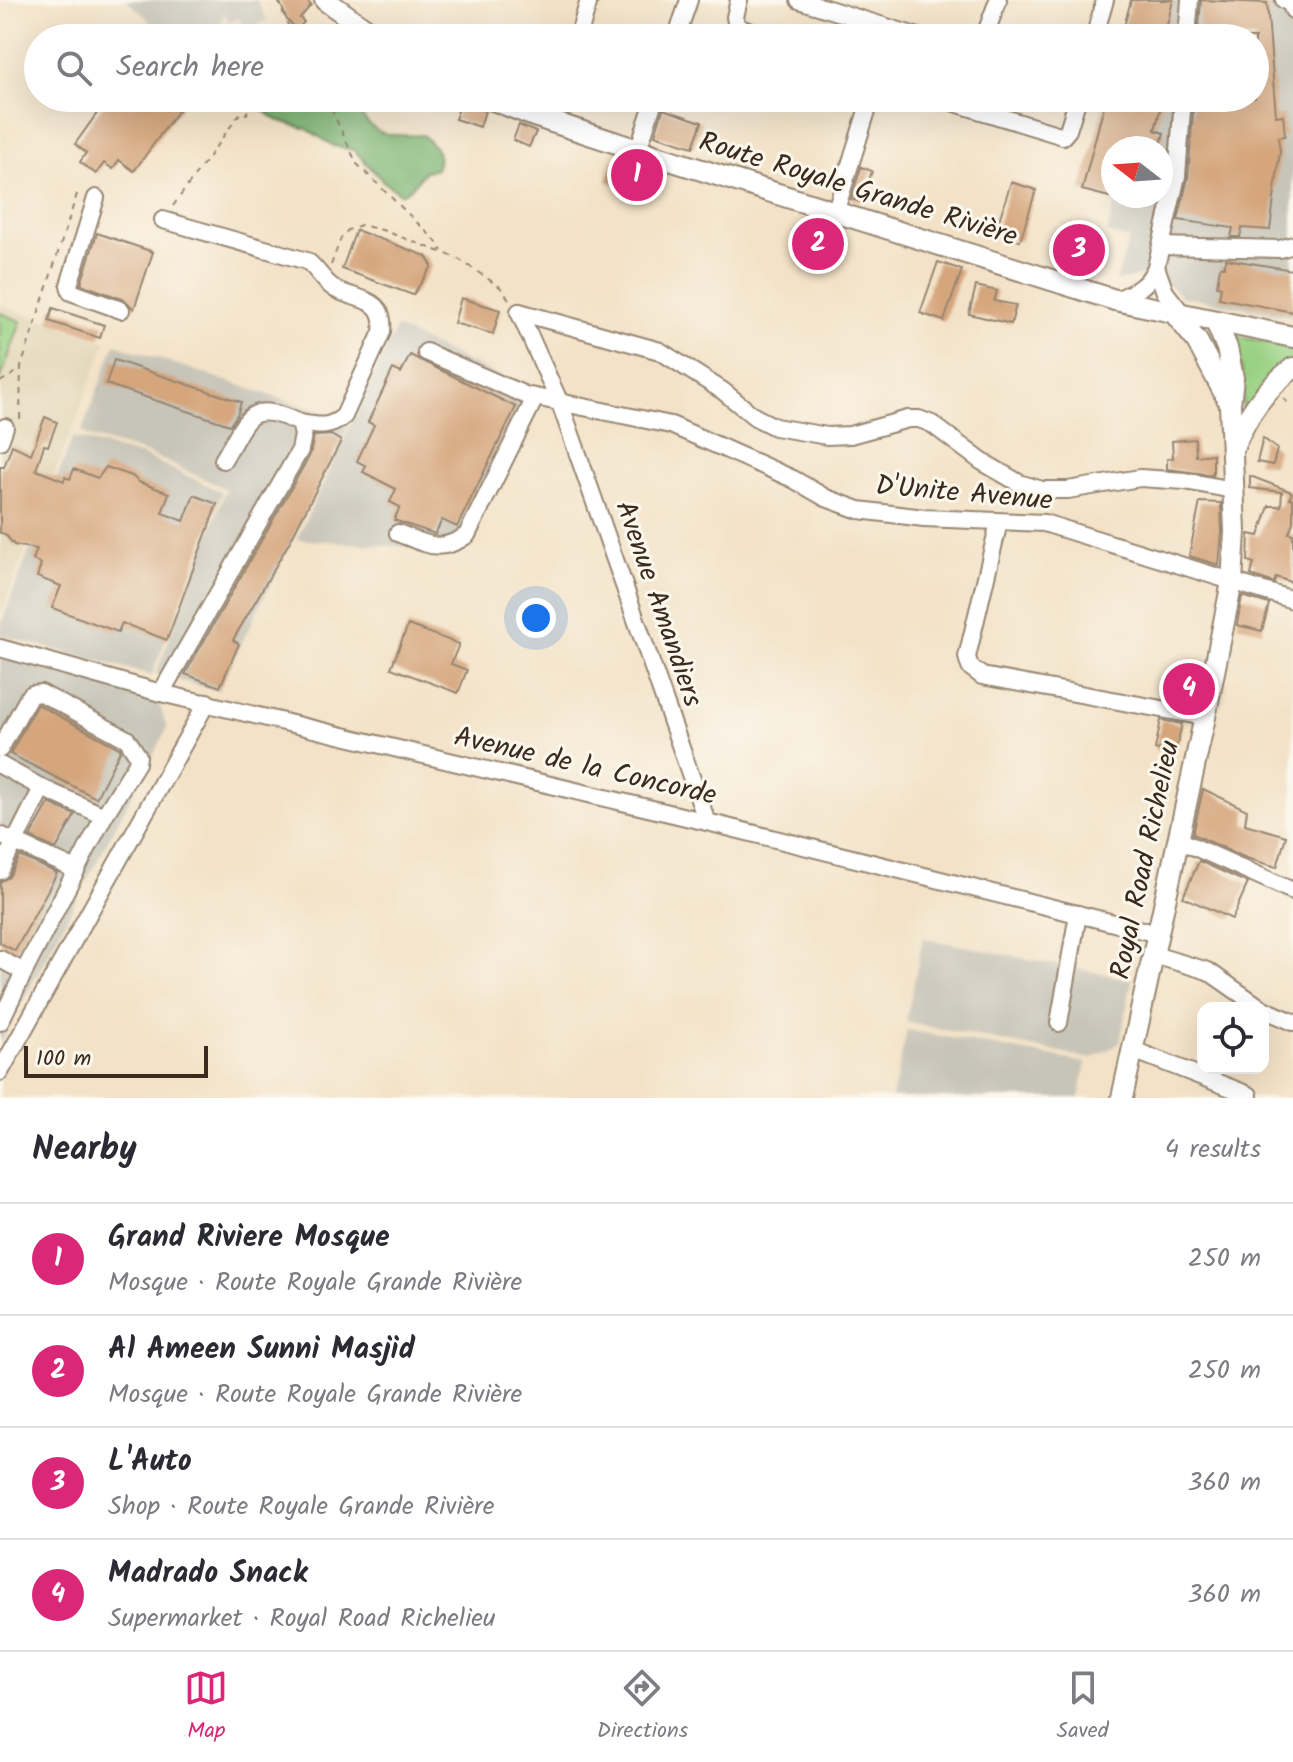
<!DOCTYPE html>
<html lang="en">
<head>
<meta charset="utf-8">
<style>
  body { margin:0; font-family:Kalam,sans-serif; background:#f7f7f7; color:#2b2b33 }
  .controls { position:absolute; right:24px; bottom:24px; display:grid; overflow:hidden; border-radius:16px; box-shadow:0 8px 32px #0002 }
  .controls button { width:72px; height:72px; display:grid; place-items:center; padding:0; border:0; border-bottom:2px solid #e1e1e2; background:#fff; color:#2b2b33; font:40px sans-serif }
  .compass { position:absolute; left:1101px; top:136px; width:72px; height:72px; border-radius:50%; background:#fff; box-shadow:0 8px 32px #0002; rotate:287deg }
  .scale { position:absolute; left:24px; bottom:20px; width:184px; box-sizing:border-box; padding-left:8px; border:4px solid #3b2a1e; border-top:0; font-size:22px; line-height:28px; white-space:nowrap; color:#3b2a1e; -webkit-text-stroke:6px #fbf7ec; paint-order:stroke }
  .you { position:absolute; left:536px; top:618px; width:28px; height:28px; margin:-20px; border:6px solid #fff; border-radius:50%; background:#1a73e8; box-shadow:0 0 0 12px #1a73e833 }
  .badge { display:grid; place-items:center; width:52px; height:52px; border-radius:50%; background:#db2777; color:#fff; font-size:26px; font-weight:700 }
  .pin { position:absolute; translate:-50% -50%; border:4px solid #fff; box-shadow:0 2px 8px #0006 }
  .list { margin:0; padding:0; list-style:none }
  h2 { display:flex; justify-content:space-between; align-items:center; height:104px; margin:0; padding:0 32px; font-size:34px }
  h2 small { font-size:26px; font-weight:400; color:#7c7c81 }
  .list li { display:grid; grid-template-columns:52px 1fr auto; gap:24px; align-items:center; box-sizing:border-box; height:112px; padding:0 32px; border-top:2px solid #e1e1e2 }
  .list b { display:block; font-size:30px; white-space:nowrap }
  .list p { margin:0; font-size:26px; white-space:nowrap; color:#7c7c81 }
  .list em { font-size:26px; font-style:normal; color:#7c7c81 }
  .icon { flex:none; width:44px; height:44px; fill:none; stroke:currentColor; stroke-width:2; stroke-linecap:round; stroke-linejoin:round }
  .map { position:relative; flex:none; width:1293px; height:1098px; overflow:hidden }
  .search { position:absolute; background:#fff; box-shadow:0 8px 32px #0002; left:24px; right:24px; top:24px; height:88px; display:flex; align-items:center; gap:20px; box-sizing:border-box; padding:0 28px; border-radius:44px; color:#7c7c81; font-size:30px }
  .sheet { height:552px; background:#fff }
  nav { display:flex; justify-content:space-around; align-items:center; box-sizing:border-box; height:112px; border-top:2px solid #e1e1e2; background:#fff; font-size:22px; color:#7c7c81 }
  nav a { display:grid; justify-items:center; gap:4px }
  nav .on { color:#db2777 }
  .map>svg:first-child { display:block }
</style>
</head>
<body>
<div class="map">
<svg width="1293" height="1098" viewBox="0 0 1293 1098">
  <rect width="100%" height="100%" fill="#fbf7ec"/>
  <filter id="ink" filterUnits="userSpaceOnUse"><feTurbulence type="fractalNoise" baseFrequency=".0125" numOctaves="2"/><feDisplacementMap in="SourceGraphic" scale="16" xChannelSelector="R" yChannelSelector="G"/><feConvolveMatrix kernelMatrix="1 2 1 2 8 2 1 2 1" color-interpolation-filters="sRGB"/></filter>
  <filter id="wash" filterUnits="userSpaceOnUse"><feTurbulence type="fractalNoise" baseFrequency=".006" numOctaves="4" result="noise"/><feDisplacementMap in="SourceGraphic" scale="32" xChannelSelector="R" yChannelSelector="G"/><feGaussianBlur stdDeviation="1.8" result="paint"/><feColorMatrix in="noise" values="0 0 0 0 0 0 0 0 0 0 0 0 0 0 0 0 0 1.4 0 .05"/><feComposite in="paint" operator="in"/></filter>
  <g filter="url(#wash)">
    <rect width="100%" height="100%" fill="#f3e2c7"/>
    <!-- built -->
    <polygon fill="#e2d6b7" points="0,305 106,342 0,616"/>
    <!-- industrial -->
    <g fill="#c7c4b8" fill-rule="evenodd">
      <polygon points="126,0 257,0 267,21 245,31 239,18 229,22 224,12 216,37 176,38 157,33 146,17"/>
      <path d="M1131 0H1293V316L1181 296 1165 282 1140 276 1116 281 1129 239 1107 233 1116 201 1082 190 1106 98H1255V38H1121ZM1113 148H1161V196H1113Z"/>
      <polygon points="396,328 535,393 468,536 445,550 297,539"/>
      <polygon points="115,344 350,422 218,691 156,674 226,489 149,454 87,436 82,431"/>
      <polygon points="73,437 146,457 222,492 152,675 0,635 0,627"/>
      <polygon points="0,658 157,696 167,729 0,1044"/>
      <polygon points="923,938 1132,980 1120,1043 1091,1059 906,1022"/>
      <polygon points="907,1030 1086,1063 1079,1098 892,1098"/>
    </g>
    <!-- green -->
    <g fill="#99d183" stroke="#6a7e50" stroke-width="2">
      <polygon points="0,313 21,321 0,381"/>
      <polygon points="1228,335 1293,347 1293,364 1243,413 1242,370"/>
    </g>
    <!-- forest -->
    <path fill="#7ab371" stroke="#5a6e48" stroke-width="2" d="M246 98H346C379 135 372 136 423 135 434 146 443 153 436 169L425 171 411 188 401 194 384 182 354 150 334 146 307 129 277 120Z"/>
    <g id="blocks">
      <!-- building -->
      <g fill="#d5a57b">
        <polygon points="279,0 305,0 311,5 300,18 304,22 297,30 287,20"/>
        <polygon points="1131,0 1173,0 1164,38 1121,38"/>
        <polygon points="1201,0 1267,3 1276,116 1283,115 1285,136 1278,137 1280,151 1270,230 1242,228 1240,237 1231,237 1233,228 1178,220 1188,177 1194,98 1255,98 1255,38 1198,38"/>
        <polygon points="108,98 187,98 134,171 119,160 113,169 104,163 96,174 80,162 86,153 75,144"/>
        <polygon points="1106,98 1163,98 1155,130 1164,133 1160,148 1113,148 1113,198 1082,190"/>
        <polygon points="461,103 485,111 480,127 455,119"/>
        <polygon points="663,109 702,122 693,147 655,135"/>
        <polygon points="519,125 536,132 529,147 513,140"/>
        <polygon points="614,161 654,174 647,195 607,181"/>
        <polygon points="861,167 872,171 862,202 851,199"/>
        <polygon points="1011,182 1036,190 1020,241 995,233"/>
        <polygon points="1117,196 1148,196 1145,207 1117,199"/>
        <polygon points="815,219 839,227 821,272 797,262"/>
        <polygon points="356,230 426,256 432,266 413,295 342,269"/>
        <polygon points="1065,230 1098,239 1092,257 1060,247"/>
        <polygon points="97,233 153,252 134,309 125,300 81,284"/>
        <polygon points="1226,259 1293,270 1293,312 1219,298 1221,287 1217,286 1220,267 1224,267"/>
        <polygon points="938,262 962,270 944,321 920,313"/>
        <polygon points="976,286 997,291 994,301 1016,305 1011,324 969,314"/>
        <polygon points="461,298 500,310 493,334 454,323"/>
        <polygon points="53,308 104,325 100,338 49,321"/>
        <polygon points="410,355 516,407 457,527 442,520 435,534 394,520 400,507 390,502 396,489 363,472 366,466 357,461 374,425 368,422 393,369 401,373"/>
        <polygon points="114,360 241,402 237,415 230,425 106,384"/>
        <polygon points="45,417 57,422 48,446 44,445 36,470 64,481 65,477 70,479 74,469 98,478 106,467 132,476 139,482 169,493 162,513 184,521 194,495 217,504 167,640 122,623 118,632 52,608 61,586 37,577 41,564 33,560 37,549 14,545 5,534 0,533 0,467 4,467 12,445 31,454"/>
        <polygon points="331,435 341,441 290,541 233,640 239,644 220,687 185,674 310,455 314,436"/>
        <polygon points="1263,438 1277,449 1273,465 1257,462"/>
        <polygon points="1195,439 1196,456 1213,454 1213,475 1167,469 1167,459 1173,458 1172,441"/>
        <polygon points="1250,476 1292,492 1290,498 1293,499 1293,522 1289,533 1293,534 1293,583 1276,577 1274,583 1251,575 1254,563 1248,561 1249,534 1259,536 1269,506 1281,506 1282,492 1250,488"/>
        <polygon points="1200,502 1221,503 1222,532 1219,565 1189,556"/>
        <polygon points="1242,596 1269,604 1262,631 1237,625"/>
        <polygon points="408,625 459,644 451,664 467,670 458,693 391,668"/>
        <polygon points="1173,679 1193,683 1189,703 1169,699"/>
        <polygon points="37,704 121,749 96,798 10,754"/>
        <polygon points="1161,720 1182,724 1175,754 1155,749"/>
        <polygon points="1203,789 1247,810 1245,824 1286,836 1277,867 1246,858 1193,834"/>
        <polygon points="49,803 75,815 56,849 30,837"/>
        <polygon points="20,856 57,873 15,951 0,943 0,882 9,877"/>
        <polygon points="1199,861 1248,883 1232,919 1183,897"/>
      </g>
    </g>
  </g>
  <g filter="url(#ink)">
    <use href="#blocks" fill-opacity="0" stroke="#978672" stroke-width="2"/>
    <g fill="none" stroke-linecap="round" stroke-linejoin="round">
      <defs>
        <g id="minor">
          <polyline points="739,0 735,17 737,27 768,38"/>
          <polyline points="799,0 922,38"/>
          <polyline points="1284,0 1291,4 1293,10"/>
          <polyline points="578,38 589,0"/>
          <polyline points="676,38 689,0"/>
          <polyline points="984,38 998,0"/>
          <polyline points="1094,38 1105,0"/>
          <polyline points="1187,38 1190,0"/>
          <polyline points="939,98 1063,136 1068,130 1078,98"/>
          <polyline points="638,150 655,98"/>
          <polyline points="96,198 69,285 71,292 121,310"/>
          <polyline points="835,213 871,98"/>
          <path d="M163 220 307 261C318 269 323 282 335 289 359 302 386 296 382 332L344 416C329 429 318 426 300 423"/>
          <polyline points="1161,246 1280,249 1293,245"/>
          <polyline points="1156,267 1165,292 1183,315"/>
          <path d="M1115 300C1134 293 1148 286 1156 267L1177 176 1183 98"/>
          <polyline points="519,312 660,351 723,391 755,417 775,427 827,436 850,435 908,419 919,419 932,424 981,461 1019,483 1042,490 1068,490 1140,478 1185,481 1233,490"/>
          <polyline points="519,312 560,403 707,822"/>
          <polyline points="426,352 525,395 671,425 793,479 826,498 859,510 924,518 1044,523 1293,600"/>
          <polyline points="0,441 5,427"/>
          <polyline points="999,522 967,657 970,667 982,676 1205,717"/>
          <path d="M398 533C426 544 440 554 467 535L535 398"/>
          <polyline points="0,648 161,693 707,822 1158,934"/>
          <path d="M161 693 300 450 303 435 300 423C247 399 249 417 223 460"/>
          <polyline points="0,749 28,698 32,694 41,693 127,739 138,756 137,763 104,816 24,972 0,959"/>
          <polyline points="0,765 42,788 0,871"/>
          <polyline points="42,788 104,816"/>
          <polyline points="0,835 76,870"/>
          <polyline points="1179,840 1293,891"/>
          <polyline points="1154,955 1208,971 1261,1008"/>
          <polyline points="1263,1009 1293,1022"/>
          <polyline points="0,1022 24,972"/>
          <polyline points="1059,1023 1078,914"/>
          <polyline points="1133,1050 1249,1095"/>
          <polyline points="0,1072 207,702"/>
        </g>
        <g id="major">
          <polyline points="325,0 378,38"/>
          <polyline points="488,98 534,116 638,150 1115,300 1293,337"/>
          <polyline points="1174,313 1197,341 1230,404"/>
          <path d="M1234 446C1248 414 1264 390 1293 368"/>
          <polyline points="1122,1098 1205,717 1232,582 1235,532 1230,404 1233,378 1227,348 1216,322"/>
        </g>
      </defs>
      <!-- minor casing -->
      <use href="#minor" stroke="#978672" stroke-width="20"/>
      <!-- major casing -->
      <use href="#major" stroke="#978672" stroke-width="24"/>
      <!-- path -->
      <g stroke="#978672" stroke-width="2" stroke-dasharray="6 6" stroke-linecap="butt">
        <polyline points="278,0 293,38"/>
        <polyline points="326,98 357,164 435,240 442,251"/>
        <polyline points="173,206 241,112 247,114 248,107 257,98"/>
        <polyline points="331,265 341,238 348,230 361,225 382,230 457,258 500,287 511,302"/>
        <polyline points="0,382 20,370"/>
        <polyline points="1283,398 1291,406"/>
        <polyline points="20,419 21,367 78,191"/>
      </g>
      <!-- minor -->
      <use href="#minor" stroke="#fff" stroke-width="16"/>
      <!-- major -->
      <use href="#major" stroke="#fff" stroke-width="20"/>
    </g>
  </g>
  <g text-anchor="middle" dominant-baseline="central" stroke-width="6" stroke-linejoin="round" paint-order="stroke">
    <!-- street labels -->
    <g font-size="28" fill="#3b2a1e" stroke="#fbf7ec">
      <text transform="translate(858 190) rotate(17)">Route Royale Grande Rivière</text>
      <text transform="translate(964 494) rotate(5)">D'Unite Avenue</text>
      <text transform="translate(658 604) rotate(71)">Avenue Amandiers</text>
      <text transform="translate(585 767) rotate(13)">Avenue de la Concorde</text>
      <text transform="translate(1146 860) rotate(-78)">Royal Road Richelieu</text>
    </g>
  </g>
</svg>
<div class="controls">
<button><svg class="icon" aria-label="locate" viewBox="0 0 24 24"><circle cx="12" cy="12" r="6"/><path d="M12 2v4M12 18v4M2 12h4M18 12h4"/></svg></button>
</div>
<svg class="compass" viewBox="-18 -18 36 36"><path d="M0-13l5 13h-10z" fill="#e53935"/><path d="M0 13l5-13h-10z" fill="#7c7c81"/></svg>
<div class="scale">100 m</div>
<div class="you"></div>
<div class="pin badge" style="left:637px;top:175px">1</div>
<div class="pin badge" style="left:818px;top:244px">2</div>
<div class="pin badge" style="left:1079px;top:250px">3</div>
<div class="pin badge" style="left:1189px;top:689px">4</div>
<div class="search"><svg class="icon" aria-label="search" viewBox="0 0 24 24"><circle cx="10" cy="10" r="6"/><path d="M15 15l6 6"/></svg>Search here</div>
</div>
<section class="sheet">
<h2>Nearby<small>4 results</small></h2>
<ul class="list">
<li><span class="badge">1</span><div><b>Grand Riviere Mosque</b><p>Mosque · Route Royale Grande Rivière</p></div><em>250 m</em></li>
<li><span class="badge">2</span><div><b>Al Ameen Sunni Masjid</b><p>Mosque · Route Royale Grande Rivière</p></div><em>250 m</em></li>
<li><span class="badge">3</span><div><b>L'Auto</b><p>Shop · Route Royale Grande Rivière</p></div><em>360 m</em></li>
<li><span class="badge">4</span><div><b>Madrado Snack</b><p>Supermarket · Royal Road Richelieu</p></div><em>360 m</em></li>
</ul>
</section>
<nav>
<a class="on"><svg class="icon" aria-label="map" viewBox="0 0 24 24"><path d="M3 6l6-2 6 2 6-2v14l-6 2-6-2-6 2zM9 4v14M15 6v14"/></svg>Map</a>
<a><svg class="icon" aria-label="directions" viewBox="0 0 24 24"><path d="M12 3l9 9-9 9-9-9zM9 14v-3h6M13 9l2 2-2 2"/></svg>Directions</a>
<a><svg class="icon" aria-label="saved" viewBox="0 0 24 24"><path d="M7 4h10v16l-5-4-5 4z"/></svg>Saved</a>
</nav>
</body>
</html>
